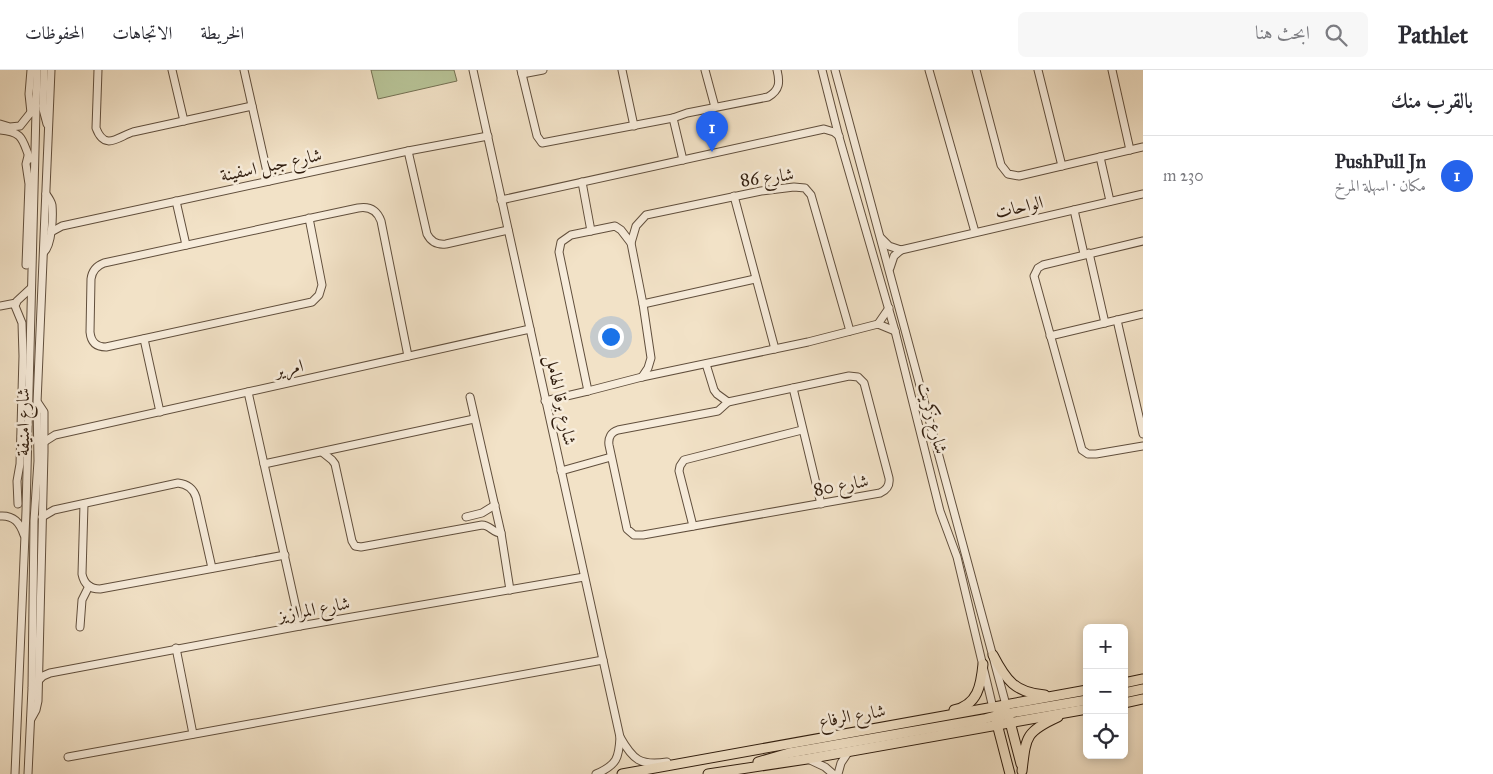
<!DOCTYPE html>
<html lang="ar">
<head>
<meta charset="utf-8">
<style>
  body { margin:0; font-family:"IM FELL Great Primer",Amiri,serif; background:#f7f7f7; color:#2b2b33; direction:rtl }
  .controls { position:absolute; right:15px; bottom:15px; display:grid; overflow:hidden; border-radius:8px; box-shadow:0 2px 8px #0003 }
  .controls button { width:45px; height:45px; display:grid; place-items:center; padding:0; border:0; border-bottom:1px solid #e1e1e2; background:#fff; color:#2b2b33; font:25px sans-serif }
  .you { position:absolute; left:610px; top:266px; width:18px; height:18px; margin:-12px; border:4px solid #fff; border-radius:50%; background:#1a73e8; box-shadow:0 0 0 8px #1a73e833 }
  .badge { display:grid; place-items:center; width:32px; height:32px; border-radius:50%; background:#2563eb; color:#fff; font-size:16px; font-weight:700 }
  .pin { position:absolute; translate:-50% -41px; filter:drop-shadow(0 1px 2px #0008) }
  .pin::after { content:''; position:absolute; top:26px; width:18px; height:15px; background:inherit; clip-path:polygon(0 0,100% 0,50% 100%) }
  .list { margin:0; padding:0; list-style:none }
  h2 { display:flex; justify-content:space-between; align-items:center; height:65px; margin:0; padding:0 20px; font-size:21px }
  h2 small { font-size:16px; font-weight:400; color:#7c7c81 }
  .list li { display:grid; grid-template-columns:32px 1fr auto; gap:15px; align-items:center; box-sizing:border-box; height:80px; padding:0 20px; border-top:1px solid #e1e1e2 }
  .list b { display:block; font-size:19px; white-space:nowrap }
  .list p { margin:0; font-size:16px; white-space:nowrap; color:#7c7c81 }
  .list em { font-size:16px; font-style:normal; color:#7c7c81 }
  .icon { flex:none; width:28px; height:28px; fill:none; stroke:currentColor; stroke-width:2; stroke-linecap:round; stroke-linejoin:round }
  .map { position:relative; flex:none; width:1143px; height:704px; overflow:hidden; direction:ltr }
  header { display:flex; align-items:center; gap:30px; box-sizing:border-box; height:70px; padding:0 25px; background:#fff; border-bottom:1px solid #e1e1e2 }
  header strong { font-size:24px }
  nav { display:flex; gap:28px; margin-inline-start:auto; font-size:18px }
  .search { width:350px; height:45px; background:#f7f7f7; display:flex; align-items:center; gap:12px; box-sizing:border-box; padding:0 18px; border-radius:8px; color:#7c7c81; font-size:19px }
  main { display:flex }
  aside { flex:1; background:#fff }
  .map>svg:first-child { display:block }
</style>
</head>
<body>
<header>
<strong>Pathlet</strong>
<div class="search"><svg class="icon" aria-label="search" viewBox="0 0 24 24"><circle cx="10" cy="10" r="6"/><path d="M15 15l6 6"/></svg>ابحث هنا</div>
<nav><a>الخريطة</a><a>الاتجاهات</a><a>المحفوظات</a></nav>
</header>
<main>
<aside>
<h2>بالقرب منك<small></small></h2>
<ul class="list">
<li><span class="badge">1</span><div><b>PushPull Jn</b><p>مكان · اسهلة المرخ</p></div><em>230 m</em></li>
</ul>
</aside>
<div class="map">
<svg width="1143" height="704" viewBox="0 0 1143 704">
  <rect width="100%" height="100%" fill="#f2e2c7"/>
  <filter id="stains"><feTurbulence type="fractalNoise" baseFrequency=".004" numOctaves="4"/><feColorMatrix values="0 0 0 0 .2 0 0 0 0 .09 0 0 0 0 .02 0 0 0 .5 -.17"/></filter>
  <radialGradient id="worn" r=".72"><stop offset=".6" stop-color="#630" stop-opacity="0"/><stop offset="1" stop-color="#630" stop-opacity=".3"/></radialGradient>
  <!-- green -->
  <polygon fill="#b8c498" stroke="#747154" points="371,0 454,0 457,11 378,29"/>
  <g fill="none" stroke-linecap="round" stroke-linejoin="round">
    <defs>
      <g id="minor">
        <polyline points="31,0 29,24 31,43"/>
        <polyline points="44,0 43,39 47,54"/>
        <path d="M98 0 96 58C105 82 119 66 133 62L252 36"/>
        <polyline points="172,0 184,51"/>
        <polyline points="244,0 269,111"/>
        <path d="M473 0 620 667C619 688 617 695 596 704"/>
        <polyline points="521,0 537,66 542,73 673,48"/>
        <polyline points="622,0 634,56"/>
        <polyline points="705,0 715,37"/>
        <polyline points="822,0 839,67 895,261 940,441 957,487 993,638"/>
        <polyline points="835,0 1006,635"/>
        <polyline points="929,0 975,162"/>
        <polyline points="976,0 1001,95 1008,104 1019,106 1143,77"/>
        <polyline points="1038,0 1062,96"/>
        <polyline points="1112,0 1130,80"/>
        <polyline points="522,4 543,0"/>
        <polyline points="0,54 10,57 20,56 36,36"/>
        <path d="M0 60C24 62 22 70 30 89"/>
        <path d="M408 81 427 164C431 172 437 175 446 174L508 160"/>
        <polyline points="1100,87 1110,131"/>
        <path d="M683 90 673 48 687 43 768 27C780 20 780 12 777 0"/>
        <polyline points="582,112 591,161"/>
        <polyline points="734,126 775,279"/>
        <polyline points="501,130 824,59 834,62 839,66"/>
        <polyline points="176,131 186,175"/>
        <polyline points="1074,140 1084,184"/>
        <path d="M309 148 322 215 319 225 312 232 106 277C96 277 91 272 90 262L91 209C92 201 96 196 104 193 188 175 273 156 358 138 369 136 377 140 381 151L408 286"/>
        <polyline points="51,162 62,156 408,81 488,66"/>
        <polyline points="881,168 889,176 901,180 1143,124"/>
        <polyline points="1143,171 1043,195 1038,198 1034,206 1082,380 1088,384 1096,384 1143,376"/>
        <polyline points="631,173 636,156 646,145 761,121 794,117 805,118 811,125 850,261"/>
        <path d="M44 182C52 175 53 146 52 135 51 131 49 128 46 124"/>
        <polyline points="1089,183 1105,253"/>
        <polyline points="26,195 29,114 26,94 28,86"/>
        <polyline points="890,198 894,186 901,180"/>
        <polyline points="643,234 755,209"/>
        <polyline points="0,236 16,233"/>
        <polyline points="1117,250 1143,364"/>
        <polyline points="878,254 889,238"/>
        <polyline points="1050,266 1143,244"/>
        <polyline points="144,269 160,342"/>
        <polyline points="706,294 714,320 717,324 728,332"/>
        <path d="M849 306 858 307 864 313 889 408C890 415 887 420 880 423L643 465H634L627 459 609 375C608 368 611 362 618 360L718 341 728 332Z"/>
        <polyline points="793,318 821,434"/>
        <polyline points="588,321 559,182 561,172 571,165 615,156 621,160 631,173 643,234 651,288 648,298 642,307"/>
        <polyline points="248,322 300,556"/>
        <polyline points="470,327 501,463 510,520"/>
        <polyline points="545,331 588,321 642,307 808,272 878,254 895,261"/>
        <polyline points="44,372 55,365 530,259"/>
        <path d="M322 382 332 390 335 394 352 471 355 476 361 477 482 455C490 455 493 463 501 463"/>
        <polyline points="264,394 474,349"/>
        <polyline points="561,401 611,387"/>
        <polyline points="18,434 17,411 20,394 23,286 22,253 15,236 17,231 31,218"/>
        <path d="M84 434 82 504C84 514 90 519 100 519L285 485"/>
        <path d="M0 446C14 445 20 453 24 465"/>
        <path d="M42 447 54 440 178 413C187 414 193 418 196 427L212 498"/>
        <polyline points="466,447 482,443 495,435"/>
        <polyline points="693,456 679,401 680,396 684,390 802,360"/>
        <polyline points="80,557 82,530 89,516"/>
        <polyline points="176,578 193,664"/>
        <polyline points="38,611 43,606 50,603 300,556 584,507"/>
        <polyline points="31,649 36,640 38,631 44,382 44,342 38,333"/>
        <path d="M620 667C633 690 640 696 667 692"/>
        <polyline points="68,687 603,590"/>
        <polyline points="808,689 825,697 833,704"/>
        <polyline points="15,704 26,441 37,0"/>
        <polyline points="28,704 32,618 34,451 38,391 37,333 51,0"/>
        <polyline points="838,704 841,693 849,681"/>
      </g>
      <g id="major">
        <path d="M993 585C1006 610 1015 623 1045 625"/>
        <polyline points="1124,613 1143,609"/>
        <polyline points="1124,623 1143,619"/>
        <polyline points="1124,633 1143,629"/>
        <path d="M954 640C978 635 981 615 983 594"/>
        <polyline points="999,648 1005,644 1087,630"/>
        <polyline points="1009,648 1021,694"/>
        <polyline points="996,650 1010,704"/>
        <polyline points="758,692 789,683 984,649 995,646 1006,636"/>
        <path d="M1022 701C1026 667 1025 662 1058 647"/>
        <polyline points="622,704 1087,620"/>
        <polyline points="708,704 807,689 1087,639"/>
      </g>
    </defs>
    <!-- minor casing -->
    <use href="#minor" stroke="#614f3d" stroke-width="9"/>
    <!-- major casing -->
    <use href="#major" stroke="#311e0f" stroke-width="11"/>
    <!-- minor -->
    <use href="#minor" stroke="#f7ecdb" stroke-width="7"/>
    <!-- major -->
    <use href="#major" stroke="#f2e2c7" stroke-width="9"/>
  </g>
  <g text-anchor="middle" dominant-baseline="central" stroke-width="5" stroke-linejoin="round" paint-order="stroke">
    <!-- street labels -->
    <g font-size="18" fill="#311e0f" stroke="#f7ecdb">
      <text transform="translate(271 95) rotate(-12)">شارع جبل اسفينة</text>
      <text transform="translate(767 107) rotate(-7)">شارع 86</text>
      <text transform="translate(1019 137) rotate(-13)">الواحات</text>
      <text transform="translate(289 298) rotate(-12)">امرير</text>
      <text transform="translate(561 330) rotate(78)">شارع برقا الهامل</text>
      <text transform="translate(933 348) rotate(76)">شارع زكريت</text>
      <text transform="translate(23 352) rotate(-90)">شارع امنيفة</text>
      <text transform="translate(841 415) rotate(-10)">شارع 80</text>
      <text transform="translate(314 539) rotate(-10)">شارع المرازيز</text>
      <text transform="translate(852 646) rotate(-10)">شارع الرفاع</text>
    </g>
  </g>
  <rect width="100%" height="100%" filter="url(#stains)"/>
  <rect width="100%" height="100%" fill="url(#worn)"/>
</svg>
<div class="controls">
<button>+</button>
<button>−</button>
<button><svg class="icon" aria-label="locate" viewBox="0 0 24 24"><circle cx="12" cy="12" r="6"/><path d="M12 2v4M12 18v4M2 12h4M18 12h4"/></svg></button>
</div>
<div class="you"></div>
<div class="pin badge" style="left:712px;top:82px">1</div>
</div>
</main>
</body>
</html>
